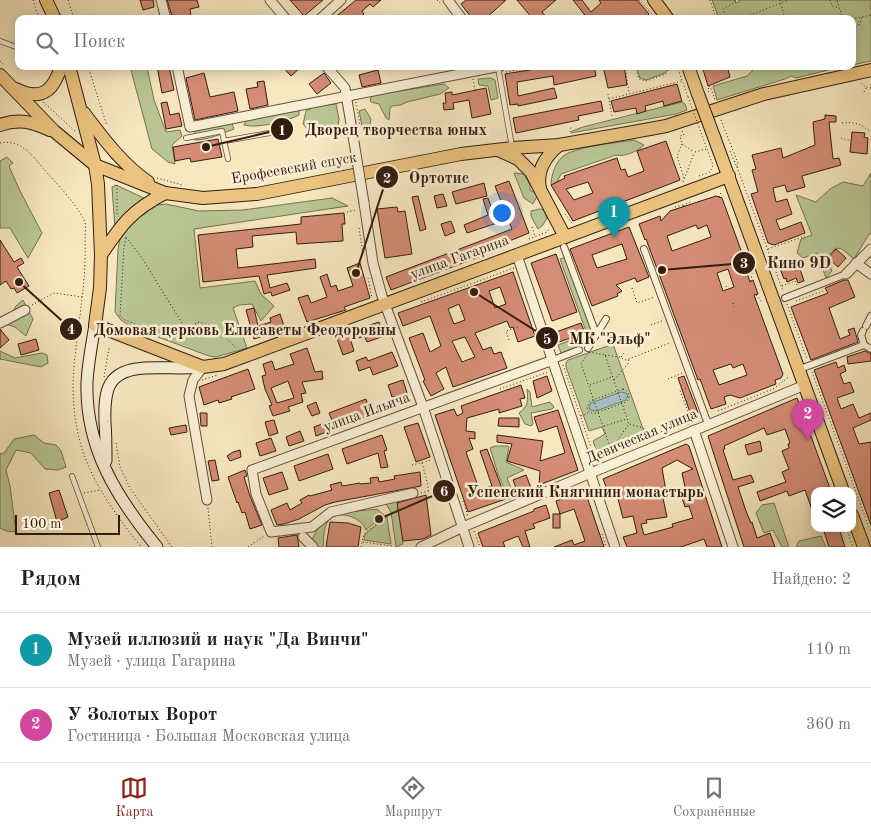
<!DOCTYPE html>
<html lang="ru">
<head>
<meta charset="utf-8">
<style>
  body { margin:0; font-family:"Old Standard TT",serif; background:#f6f6f6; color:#202124 }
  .controls { position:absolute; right:15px; bottom:15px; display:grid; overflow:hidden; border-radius:10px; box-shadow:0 2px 12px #0003 }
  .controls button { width:45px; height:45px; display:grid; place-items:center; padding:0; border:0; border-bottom:1px solid #e0e0e0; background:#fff; color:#202124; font:25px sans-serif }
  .scale { position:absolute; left:15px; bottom:12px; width:105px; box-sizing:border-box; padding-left:5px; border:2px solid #331d11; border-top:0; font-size:14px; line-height:18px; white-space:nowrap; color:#331d11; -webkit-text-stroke:4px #f9efd5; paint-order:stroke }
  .you { position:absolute; left:501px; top:212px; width:18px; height:18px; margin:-12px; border:4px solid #fff; border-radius:50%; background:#1a73e8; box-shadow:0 0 0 8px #1a73e833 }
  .badge { display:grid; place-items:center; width:32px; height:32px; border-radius:50%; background:#8f2418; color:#fff; font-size:16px; font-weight:700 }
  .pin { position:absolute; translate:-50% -41px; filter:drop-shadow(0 1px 2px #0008) }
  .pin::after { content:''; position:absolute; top:26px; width:18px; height:15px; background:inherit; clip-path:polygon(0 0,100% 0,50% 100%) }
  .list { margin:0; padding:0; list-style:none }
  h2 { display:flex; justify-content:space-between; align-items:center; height:65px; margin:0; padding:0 20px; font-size:21px }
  h2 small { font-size:16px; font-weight:400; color:#757577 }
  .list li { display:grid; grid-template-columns:32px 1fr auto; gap:15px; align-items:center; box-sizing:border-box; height:75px; padding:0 20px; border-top:1px solid #e0e0e0 }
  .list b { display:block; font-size:19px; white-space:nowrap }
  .list p { margin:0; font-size:16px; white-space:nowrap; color:#757577 }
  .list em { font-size:16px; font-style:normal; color:#757577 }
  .icon { flex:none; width:28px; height:28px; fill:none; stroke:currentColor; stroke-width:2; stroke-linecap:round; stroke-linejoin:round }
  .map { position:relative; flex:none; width:871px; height:547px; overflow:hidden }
  .search { position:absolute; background:#fff; box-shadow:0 2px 12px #0003; left:15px; right:15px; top:15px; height:55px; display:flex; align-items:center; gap:12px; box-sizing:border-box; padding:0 18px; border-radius:10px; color:#757577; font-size:19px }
  .sheet { height:215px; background:#fff }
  nav { display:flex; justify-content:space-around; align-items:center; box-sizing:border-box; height:70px; border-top:1px solid #e0e0e0; background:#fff; font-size:14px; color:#757577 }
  nav a { display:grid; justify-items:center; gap:2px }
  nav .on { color:#8f2418 }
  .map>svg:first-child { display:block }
</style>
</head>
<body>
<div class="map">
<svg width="871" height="547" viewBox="0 0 871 547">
  <rect width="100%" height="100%" fill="#f6e7bf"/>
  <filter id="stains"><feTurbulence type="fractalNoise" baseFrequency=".004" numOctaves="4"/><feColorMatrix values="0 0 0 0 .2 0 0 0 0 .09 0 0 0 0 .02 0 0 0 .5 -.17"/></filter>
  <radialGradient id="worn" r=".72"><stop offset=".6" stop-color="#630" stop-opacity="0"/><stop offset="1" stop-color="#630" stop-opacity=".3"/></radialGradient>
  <!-- green -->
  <g fill="#b9c694" stroke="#767252">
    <polygon points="712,0 736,0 734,1 737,3 741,0 871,0 871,61 852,65 852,19 723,19 721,15 718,16"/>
    <polygon points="134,66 147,67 154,100 166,132 180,130 182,136 172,145 175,164 168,162 152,149 131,70"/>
    <polygon points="636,66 667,66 668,69 665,73 646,80 640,78"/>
    <polygon points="754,66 844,66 796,78 791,76 785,79 717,100 713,86 747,76 754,69"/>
    <polygon points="490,78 495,80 498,98 491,100 488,86 479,85 478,79"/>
    <polygon points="444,84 449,88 440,94 407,102 401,105 392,106 390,108 389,120 386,118 379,104 371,102 370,99 373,95"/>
    <polygon points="682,102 685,104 687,110 676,114 571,133 572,131 583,127"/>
    <polygon points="336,104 339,119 337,135 309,131 303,124 306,111 316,106"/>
    <path d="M299 109V115C288 121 256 129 244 125L249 117Z"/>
    <polygon points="365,109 371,119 368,136 364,136 359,111"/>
    <path d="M229 123H232L234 129C221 134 208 140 195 140L192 136 198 128C209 126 219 126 229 123Z"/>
    <path d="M634 140 644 145C638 151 625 157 616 155L561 174 557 182 551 185C551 175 556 160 565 155 579 146 616 143 634 140Z"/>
    <polygon points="7,157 13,163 9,166 20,191 42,233 28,258 10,228 0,228 0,161"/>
    <polygon points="514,173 524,174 530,185 530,190 536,193 537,196 533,204 524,198"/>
    <polygon points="871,173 871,234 869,234 854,259 842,249 836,248 827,257 832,271 826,278 817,253 803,258 797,253 801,239 812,235 796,195 816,202 830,189 843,182 863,186"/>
    <polygon points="116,185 146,199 115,228 112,187"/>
    <polygon points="332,198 348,206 194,229 200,288 255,281 261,294 274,306 261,321 252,304 239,305 233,308 247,348 216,357 209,356 131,327 121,320 115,312 118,249 120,239 126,228 150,207 157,205 166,204 199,211 243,210"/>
    <polygon points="540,209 544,210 547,218 543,225 538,229 531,216 531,211"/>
    <polygon points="566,257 594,333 585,344 561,353 558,345 587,334 560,259"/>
    <polygon points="23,300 33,319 26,336 15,327 6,324 16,306"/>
    <polygon points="613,344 647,440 599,458 593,441 605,434 602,427 589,431 566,367 566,363 568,360"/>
    <polygon points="0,351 15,358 42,353 47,355 48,363 41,367 0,359"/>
    <path d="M527 389 530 392 532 407 550 402 554 407 552 409 531 413 533 424 531 426 525 424 519 413C529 406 528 400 527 389Z"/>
    <polygon points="34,435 44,443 56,445 61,451 66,467 58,470 45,469 31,453 16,450 6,470 10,486 16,532 6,531 0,528 0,454 4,453 14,439"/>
    <polygon points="495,446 508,446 509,447 506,462 524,470 507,478 514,496 509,500 498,474 490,448"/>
    <polygon points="397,499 403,544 396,547 391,512 386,504"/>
    <polygon points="774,503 788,544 789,547 782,547 773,530 764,533 756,513 762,505"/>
    <path d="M377 509 384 515 366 530C361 516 335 508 327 523 323 530 324 540 323 547H318L311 543C322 509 347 513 377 509Z"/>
    <polygon points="387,517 391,544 364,540 365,534"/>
    <polygon points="821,536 826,547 796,547 799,541"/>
  </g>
  <!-- water -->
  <polygon fill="#a1bdbd" stroke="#757d78" points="621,392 626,393 628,396 626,400 596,411 590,410 589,407 591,403"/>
  <!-- building -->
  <g fill="#d48c74" stroke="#331d11" fill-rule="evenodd">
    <polygon points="140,0 153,0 154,7 143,10"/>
    <polygon points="167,0 197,0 199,7 190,9 191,17 176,19 175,15 172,16"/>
    <polygon points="290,0 323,0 304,16"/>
    <polygon points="356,0 381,0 373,7 370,4 362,11 364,14 358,19 333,19"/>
    <polygon points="466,0 506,0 485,19 475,19 472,16 471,17 461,4"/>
    <polygon points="517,0 556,0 542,12 548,19 533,19"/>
    <polygon points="573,0 582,0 591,12 601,3 599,0 637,0 649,14 647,16 650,19 588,19"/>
    <polygon points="157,66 169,66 174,90 162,93"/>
    <polygon points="282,66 302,66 291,76"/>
    <polygon points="553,66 594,66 596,76 554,85 553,76 517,82 518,96 554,88 557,98 518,106 518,104 510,105 505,74"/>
    <polygon points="603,66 624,66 627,85 608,88"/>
    <polygon points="702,66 727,66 730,77 708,86"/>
    <polygon points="378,70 381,83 362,87 359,75"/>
    <polygon points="204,73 210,97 234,92 238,111 195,120 186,78"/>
    <polygon points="324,73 331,83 317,94 309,84"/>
    <polygon points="264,81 268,105 250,109 246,89 258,87 257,82"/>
    <polygon points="677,84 682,101 664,106 663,101 645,106 646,111 637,114 636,108 614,112 611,101"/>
    <polygon points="486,88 491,114 472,118 469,100 453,103 454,109 444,110 443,103 446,103 445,93 452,92 452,95"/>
    <polygon points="601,101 603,111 578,116 579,120 516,133 513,118"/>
    <polygon points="167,102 170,115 179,113 182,126 166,129 161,103"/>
    <polygon points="825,115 836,116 836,122 829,122 833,159 839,158 841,165 802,176 805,187 787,192 785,185 773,188 776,202 787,199 792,214 776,220 780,230 801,222 805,233 774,245 768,243 751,194 758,192 752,170 756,169 752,155 781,148 783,158 815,145 813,122 825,119"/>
    <polygon points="852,132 865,133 864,137 868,138 867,154 850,152"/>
    <polygon points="218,139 222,157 191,162 190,158 175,161 173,147"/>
    <path d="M666 141 680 180 573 221 551 185 565 178 564 176 617 158 621 170 625 169 628 177 644 171 637 151ZM588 182 593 193 574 200 566 189Z"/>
    <polygon points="509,181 529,233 507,242 508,246 391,290 386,277 512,229 495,186"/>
    <polygon points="484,183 487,196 456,204 452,192"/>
    <polygon points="443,194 447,206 437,208 434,196"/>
    <polygon points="418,196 426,229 420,231 412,197"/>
    <path d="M716 196 722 198 742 253 740 254 748 276 750 282 753 280 758 294 754 295 783 374 781 378 775 380 776 384 740 398 730 395 724 397 726 404 711 409 700 379 698 380 646 239 645 240 639 224 660 216 661 221 670 211ZM696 225 698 229 707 225 711 237 672 251 667 236ZM728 269 734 287 723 291 717 273ZM731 364 733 368 743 364 747 375 719 385 713 370Z"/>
    <polygon points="488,198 497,223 467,233 464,225 488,215 483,199"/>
    <polygon points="397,207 398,212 405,211 412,254 385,258 377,209"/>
    <polygon points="344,213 345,224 342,224 343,241 297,244 296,232 252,236 253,247 236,249 238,268 315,259 316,268 267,275 270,288 287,283 290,290 272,296 271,292 264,294 259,276 203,282 198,235 301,224 301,217"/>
    <polygon points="451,221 455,232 445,236 441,224"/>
    <path d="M629 227 649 277 637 282 635 278 616 285 622 291 617 294 618 296 592 306 570 249ZM622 244 627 259 597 268 592 255Z"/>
    <polygon points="0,240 14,262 21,258 24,263 17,267 29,286 17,293 14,288 11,289 6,281 0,285"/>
    <polygon points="836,249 846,258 838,267 828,258"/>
    <polygon points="556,254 577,312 552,321 531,263"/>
    <polygon points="786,258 792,262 795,271 800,269 804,281 798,283 796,278 787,282 786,278 784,279 779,266 782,260"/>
    <polygon points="360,263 370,298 344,307 346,310 307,322 298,298 308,295 311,303 327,297 320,277 327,274 331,287 336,285 338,291 353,286 347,268"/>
    <path d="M513 272 535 336 518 342 513 327 510 328 507 321 475 333 483 350 491 347 494 354 501 352 507 368 453 387 446 367 436 373 444 389 431 396 423 381 425 380 409 338 423 333 430 352 441 346 430 316 403 326 398 313ZM500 287 506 304 495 308 489 291ZM459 304 465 320 454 324 448 309ZM465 337 475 357 462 362 452 341Z"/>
    <polygon points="844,280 848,280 855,297 829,308 840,339 850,335 848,330 854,328 858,342 811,360 791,307 828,293 825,288"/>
    <polygon points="254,308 258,326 271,322 270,318 280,314 285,329 254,339 246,310"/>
    <polygon points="379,322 384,336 367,342 364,336 351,341 354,351 343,355 336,336"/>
    <polygon points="581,323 585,333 559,342 556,332"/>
    <polygon points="0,329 9,340 0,348"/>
    <polygon points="36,339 39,350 21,355 18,344"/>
    <path d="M307 348 315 372 322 371 323 379 302 382 306 393 301 394 303 402 288 407 290 411 273 416 269 406 272 405 265 389 262 376 266 375 263 364 272 361 275 370 294 364 290 354ZM288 381 294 398 277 403 271 388Z"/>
    <polygon points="865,351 871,354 871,361 848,364 847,357"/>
    <polygon points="392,352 398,366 373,375 370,367 359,371 356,361 366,357 368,361"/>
    <polygon points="836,362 838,368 844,365 846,371 840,374 844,384 850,382 854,392 837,398 841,409 853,404 859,418 871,413 871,420 853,428 859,444 871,442 871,525 814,370"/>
    <polygon points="248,369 255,389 231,397 232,399 219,403 218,400 204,405 199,387"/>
    <polygon points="547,376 552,391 537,398 533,381"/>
    <polygon points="684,376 699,415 692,418 678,378"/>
    <polygon points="403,380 410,403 399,406 395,396 392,397 388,385"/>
    <polygon points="521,385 525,398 520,399 522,406 499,413 499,409 467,418 466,431 475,432 475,439 469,438 473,449 466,452 477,483 467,486 471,496 489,490 488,487 492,486 480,451 487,449 506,499 468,512 435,415 454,409 457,416 463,413 461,406"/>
    <polygon points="797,398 831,491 815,491 814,515 805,490 789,496 787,491 760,501 757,492 786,482 782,472 789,469 782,451 789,448 788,444 790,443 785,429 767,435 764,428 724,446 725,449 723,450 733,480 751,475 754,482 738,487 746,511 751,523 752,522 757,538 770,533 775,547 744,547 708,436"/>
    <polygon points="366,399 371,415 316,436 314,427 332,420 329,413"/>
    <polygon points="316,402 320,413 312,416 307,406"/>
    <polygon points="558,410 578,470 539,485 540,471 507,461 512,444 497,442 497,435 543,441 540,461 565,453 557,426 539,432 534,417"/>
    <polygon points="200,413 207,413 207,426 201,426"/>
    <polygon points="499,418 519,418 519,427 498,426"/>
    <polygon points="274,420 278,433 269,436 265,422"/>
    <polygon points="418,423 430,457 416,462 404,427"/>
    <polygon points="186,425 187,432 171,435 169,428"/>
    <polygon points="300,431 304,441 289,446 286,437"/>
    <polygon points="382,435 387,450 384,451 388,467 381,468 378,453 347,464 342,449"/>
    <polygon points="271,438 276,451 260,456 256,443"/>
    <polygon points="760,441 762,451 748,455 745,445"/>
    <path d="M686 444 689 446 722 547H707L704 539 681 547H627L623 537 637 533 633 516 623 518 617 495 610 497 603 479ZM677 460 693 469 682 473 685 487 679 489 685 507 689 506 693 518 672 524 673 527 644 535 641 524 647 523 646 520 667 517 663 498 667 497 662 468Z"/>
    <polygon points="240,450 241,457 230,461 227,456 233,452"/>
    <polygon points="328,454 333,469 299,481 294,466"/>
    <polygon points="215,460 219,480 212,481 208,461"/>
    <polygon points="245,470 247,476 244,477 250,496 262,525 250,529 245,512 242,513 238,502 237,503 228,477"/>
    <polygon points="282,472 288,489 269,495 263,478"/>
    <polygon points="420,472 421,486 335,502 325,505 299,519 284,524 277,525 271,510 287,503 290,510 302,503 300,500 309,495 310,496 332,490 330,485 341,482 342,486 360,483 360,484 371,483 370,478 378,477 379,482 395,479 394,476"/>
    <polygon points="526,475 531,488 518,493 513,480"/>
    <polygon points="59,490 68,517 57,522 49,493"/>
    <polygon points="585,491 604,547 554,547 572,540 574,545 585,541 574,509 560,514 556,501"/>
    <polygon points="426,495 431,535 423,539 403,541 397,503"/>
    <polygon points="546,505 550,518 533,524 535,528 525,531 530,547 523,547 518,536 503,542 505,547 483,547 478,533 534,511 534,509"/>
    <rect x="553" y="514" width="7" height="14"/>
    <polygon points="330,522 348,523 361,527 358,547 326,547"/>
    <polygon points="823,528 839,528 845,547 829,547"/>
    <polygon points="297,535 299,547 279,547 278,538"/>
  </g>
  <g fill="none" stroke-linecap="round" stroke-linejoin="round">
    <defs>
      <g id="service">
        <polyline points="0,41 19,48"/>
        <polyline points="498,67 512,147"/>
        <polyline points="186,138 222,131 228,159"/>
        <polyline points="224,141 281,131"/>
        <polyline points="72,476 98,547"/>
      </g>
      <g id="pedestrian">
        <polyline points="564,247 596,334"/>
        <polyline points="644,249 708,424"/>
        <polyline points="785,298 846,274"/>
        <polyline points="866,326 871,316"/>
        <polyline points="863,331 861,335 864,345"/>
        <polyline points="588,348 606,319"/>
        <polyline points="553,360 579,350"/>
        <polyline points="800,369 864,345 871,349"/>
      </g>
      <g id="minor">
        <polyline points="161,0 166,19"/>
        <polyline points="270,0 286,19"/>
        <polyline points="448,0 462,19"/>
        <polyline points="320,19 341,0"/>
        <polyline points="177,66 190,127 501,66"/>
        <polyline points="326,66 345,88 354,142"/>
        <polyline points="364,203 373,263 382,296 423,407 469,547"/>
        <polyline points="517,255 615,547"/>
        <polyline points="856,263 871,274"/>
        <polyline points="846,274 871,249"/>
        <polyline points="0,323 25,310"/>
        <polyline points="203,367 193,380 189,396 207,500"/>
        <polyline points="694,430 733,547"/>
        <polyline points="413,493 331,512 312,527 271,532 256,494 252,470 553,360"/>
        <polyline points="303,537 313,547"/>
        <polyline points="421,547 463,527 598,470 805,385"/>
      </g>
      <g id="secondary">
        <path d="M95 325C92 343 88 363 87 382 85 448 117 498 157 547"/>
        <path d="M106 461C106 448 106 435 105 422 104 390 107 370 145 368 164 367 183 369 202 367"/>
      </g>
      <g id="primary">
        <polyline points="46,0 55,19"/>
        <polyline points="654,0 668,19"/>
        <polyline points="69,66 95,165 98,184 101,255 100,288 95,325 203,367 224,364 729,176"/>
        <polyline points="688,66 698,94"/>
        <polyline points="0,75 54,131 95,165 165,193 203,198 257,194 461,154 512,148 559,145 628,133 666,126 764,94 871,70"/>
        <path d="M16 89C42 102 54 90 61 66"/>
        <path d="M84 113C103 138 122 164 148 182"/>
        <path d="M0 125C19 118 32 122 50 130"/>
        <polyline points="714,137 843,491"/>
        <polyline points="498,150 518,159 531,172 565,237"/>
        <path d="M540 188C536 170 546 156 559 145"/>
        <path d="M101 255C122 224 131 211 165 193"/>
        <polyline points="852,515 864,547"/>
      </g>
    </defs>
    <!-- service casing -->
    <use href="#service" stroke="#64503c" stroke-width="6"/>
    <!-- pedestrian casing -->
    <use href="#pedestrian" stroke="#64503c" stroke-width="8"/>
    <!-- minor casing -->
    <use href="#minor" stroke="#64503c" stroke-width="11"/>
    <!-- secondary casing -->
    <use href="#secondary" stroke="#331d11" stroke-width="13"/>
    <!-- primary casing -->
    <use href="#primary" stroke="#331d11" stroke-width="14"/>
    <!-- path -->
    <g stroke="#331d11" stroke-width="1" stroke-dasharray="1 2.5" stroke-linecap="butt">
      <polyline points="33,0 39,19"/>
      <polyline points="68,0 74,19"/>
      <polyline points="437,0 441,4"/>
      <polyline points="639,0 652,14"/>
      <polyline points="710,0 716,19"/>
      <polyline points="780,0 785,19"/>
      <polyline points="830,0 832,6 839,8"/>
      <polyline points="837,1 843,19"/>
      <polyline points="727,19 723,9 739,0"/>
      <polyline points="740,19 789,0"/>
      <polyline points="852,19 871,15"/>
      <polyline points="852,27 859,25 862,17"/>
      <polyline points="0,61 4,65"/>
      <polyline points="88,66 107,126"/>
      <polyline points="625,66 629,93"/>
      <polyline points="635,66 639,79 646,81 666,74 669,69 668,66"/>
      <polyline points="677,66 688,97"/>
      <polyline points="506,72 538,66"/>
      <polyline points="473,79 475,90"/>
      <polyline points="861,83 866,87 871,88"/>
      <polyline points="708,92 709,91 708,87 710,86 715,100"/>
      <polyline points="864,92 866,88"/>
      <polyline points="608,94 612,116"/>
      <polyline points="609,99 682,81"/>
      <polyline points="43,102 75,131"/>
      <polyline points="356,102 360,125"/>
      <polyline points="721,120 738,163 737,167 730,151"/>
      <path d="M842 123C853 122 859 123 868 130H871"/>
      <polyline points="682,131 684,135 680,136 682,144 694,152"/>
      <polyline points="570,132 571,127"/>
      <polyline points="841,138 851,141"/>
      <path d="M0 143C19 139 32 154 43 168 55 182 74 201 83 218 87 223 85 233 85 240 87 288 75 335 73 383 73 398 74 414 77 428 85 474 113 511 141 547"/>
      <polyline points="682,144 677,156 684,178"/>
      <polyline points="695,152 706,149"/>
      <polyline points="737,167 783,291"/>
      <polyline points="699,176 710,172 713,165 704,141"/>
      <polyline points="157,178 182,185"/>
      <polyline points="683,182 694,153"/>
      <polyline points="117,185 117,216"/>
      <polyline points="719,197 721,193"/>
      <polyline points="684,206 684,205 692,201"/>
      <polyline points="675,207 683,205"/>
      <polyline points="347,212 356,210"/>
      <polyline points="565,214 572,223"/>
      <polyline points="532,227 535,236"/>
      <polyline points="359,228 363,254"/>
      <polyline points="126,237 142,258 185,328"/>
      <polyline points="126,238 124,247 120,316 125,320 168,337 199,322 216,327 237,349"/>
      <polyline points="529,239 547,232 549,229"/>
      <polyline points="768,249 805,236"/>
      <polyline points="368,278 372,298"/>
      <polyline points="751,281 752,272"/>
      <polyline points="726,286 728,290"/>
      <polyline points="782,286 795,281 797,285"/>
      <polyline points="632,288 637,303 655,297"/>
      <polyline points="756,295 763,303"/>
      <polyline points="796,301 823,291"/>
      <polyline points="421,302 514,268"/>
      <polyline points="733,303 734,307"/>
      <polyline points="787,304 807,359"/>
      <polyline points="32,305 54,293 82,297"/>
      <polyline points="651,325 662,321"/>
      <polyline points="509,340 506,331 518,327"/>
      <polygon points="589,352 605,355 629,424 611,449 581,364"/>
      <polyline points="605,355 620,357 626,360 670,343"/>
      <polyline points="621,357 624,353"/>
      <polyline points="563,365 596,462"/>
      <polyline points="812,372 871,533"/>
      <polyline points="104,377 109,348"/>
      <polyline points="668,379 682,373"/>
      <polyline points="202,380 218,375"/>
      <polyline points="614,380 628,364 629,359"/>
      <polyline points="590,385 612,377"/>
      <polyline points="686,388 680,390 692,422"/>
      <polyline points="500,389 548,372"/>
      <path d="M623 389C630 391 631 398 626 402L596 413C591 414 588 412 587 407L590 401Z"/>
      <polyline points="718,411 773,389 790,376"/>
      <polyline points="581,416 587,414 588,412"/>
      <polyline points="630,424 646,429"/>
      <polyline points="604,426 627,419"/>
      <polyline points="650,439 652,435 683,424 689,424"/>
      <polyline points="116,443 120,467 130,488 172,547"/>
      <polyline points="422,463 428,485 428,491"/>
      <polyline points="412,465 432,460"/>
      <polyline points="84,493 100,490"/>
      <polyline points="421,493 441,488"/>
      <polyline points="463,501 468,516"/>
      <polyline points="208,508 212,547"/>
      <polyline points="846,528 853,547"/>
      <polyline points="474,531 480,547"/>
      <polyline points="602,534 606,547"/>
      <polyline points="363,542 393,546"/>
      <polyline points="248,547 264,536"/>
      <polyline points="361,547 364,534 388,514"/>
    </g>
    <!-- service -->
    <use href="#service" stroke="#f9efd5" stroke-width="4.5"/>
    <!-- pedestrian -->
    <use href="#pedestrian" stroke="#f9efd5" stroke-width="6"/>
    <!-- minor -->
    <use href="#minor" stroke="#f9efd5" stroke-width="9"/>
    <!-- secondary -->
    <use href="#secondary" stroke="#f9efd5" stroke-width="11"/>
    <!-- primary -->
    <use href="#primary" stroke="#ebc480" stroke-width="12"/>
    <defs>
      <polyline id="minor-bridge" points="354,142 364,203"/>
      <polyline id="primary-bridge" points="698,94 714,137"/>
    </defs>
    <!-- minor-bridge casing -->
    <use href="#minor-bridge" stroke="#64503c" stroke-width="11" stroke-linecap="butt"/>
    <!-- primary-bridge casing -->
    <use href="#primary-bridge" stroke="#331d11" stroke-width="14" stroke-linecap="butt"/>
    <!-- path-bridge -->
    <polyline stroke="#331d11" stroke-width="1" stroke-dasharray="1 2.5" stroke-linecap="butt" points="688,97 704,141"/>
    <!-- minor-bridge -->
    <use href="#minor-bridge" stroke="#f9efd5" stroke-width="9"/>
    <!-- primary-bridge -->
    <use href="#primary-bridge" stroke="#ebc480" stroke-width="12"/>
  </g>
  <g text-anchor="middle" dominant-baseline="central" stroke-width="5" stroke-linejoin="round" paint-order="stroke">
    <!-- street labels -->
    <g font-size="15" fill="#331d11" stroke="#f9efd5">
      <text transform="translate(294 169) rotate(-10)">Ерофеевский спуск</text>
      <text transform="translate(460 258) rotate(-20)">улица Гагарина</text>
      <text transform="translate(367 413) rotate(-20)">улица Ильича</text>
      <text transform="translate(642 437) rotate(-23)">Девическая улица</text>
    </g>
  </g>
  <!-- callouts -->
  <path fill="none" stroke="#331d11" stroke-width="2" d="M206 147L282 129M356 273L387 177M662 270L744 263M19 282L71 329M474 292L547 338M379 519L444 491"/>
  <g fill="#331d11" stroke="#f9efd5" stroke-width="2">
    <circle cx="206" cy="147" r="5"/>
    <circle cx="356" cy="273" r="5"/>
    <circle cx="662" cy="270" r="5"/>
    <circle cx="19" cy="282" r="5"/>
    <circle cx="474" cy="292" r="5"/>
    <circle cx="379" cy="519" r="5"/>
    <circle cx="282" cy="129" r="12"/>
    <circle cx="387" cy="177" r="12"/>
    <circle cx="744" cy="263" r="12"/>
    <circle cx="71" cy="329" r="12"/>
    <circle cx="547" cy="338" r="12"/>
    <circle cx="444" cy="491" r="12"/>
  </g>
  <g font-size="15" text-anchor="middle" font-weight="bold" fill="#fff">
    <text x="282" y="135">1</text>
    <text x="387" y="183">2</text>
    <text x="744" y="268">3</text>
    <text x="71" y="334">4</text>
    <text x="547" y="344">5</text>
    <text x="444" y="496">6</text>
  </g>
  <g font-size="16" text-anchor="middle" font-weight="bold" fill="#331d11" stroke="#f9efd5" stroke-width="5" stroke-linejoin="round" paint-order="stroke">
    <text x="396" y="135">Дворец творчества юных</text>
    <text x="439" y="183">Ортотис</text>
    <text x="799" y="268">Кино 9D</text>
    <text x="245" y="335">Домовая церковь Елисаветы Феодоровны</text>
    <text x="610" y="344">МК "Эльф"</text>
    <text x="585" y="497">Успенский Княгинин монастырь</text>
  </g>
  <rect width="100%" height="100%" filter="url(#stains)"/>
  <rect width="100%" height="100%" fill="url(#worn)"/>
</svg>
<div class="controls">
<button><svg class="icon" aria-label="layers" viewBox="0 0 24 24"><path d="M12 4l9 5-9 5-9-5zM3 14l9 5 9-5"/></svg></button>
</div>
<div class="scale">100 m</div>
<div class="you"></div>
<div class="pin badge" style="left:614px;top:238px;background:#0f9aa8">1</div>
<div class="pin badge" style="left:808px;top:440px;background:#d1479c">2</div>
<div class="search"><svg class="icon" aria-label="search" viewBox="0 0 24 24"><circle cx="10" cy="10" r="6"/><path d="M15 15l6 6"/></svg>Поиск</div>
</div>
<section class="sheet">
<h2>Рядом<small>Найдено: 2</small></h2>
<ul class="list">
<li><span class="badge" style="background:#0f9aa8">1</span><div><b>Музей иллюзий и наук &quot;Да Винчи&quot;</b><p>Музей · улица Гагарина</p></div><em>110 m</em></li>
<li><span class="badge" style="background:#d1479c">2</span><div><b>У Золотых Ворот</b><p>Гостиница · Большая Московская улица</p></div><em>360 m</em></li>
</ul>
</section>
<nav>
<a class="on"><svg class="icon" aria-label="map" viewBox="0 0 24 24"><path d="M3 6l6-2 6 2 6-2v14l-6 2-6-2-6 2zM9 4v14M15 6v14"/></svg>Карта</a>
<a><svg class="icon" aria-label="directions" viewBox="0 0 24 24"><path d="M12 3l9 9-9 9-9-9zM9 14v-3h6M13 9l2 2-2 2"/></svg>Маршрут</a>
<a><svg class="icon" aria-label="saved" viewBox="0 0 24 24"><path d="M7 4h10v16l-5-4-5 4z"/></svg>Сохранённые</a>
</nav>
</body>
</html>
